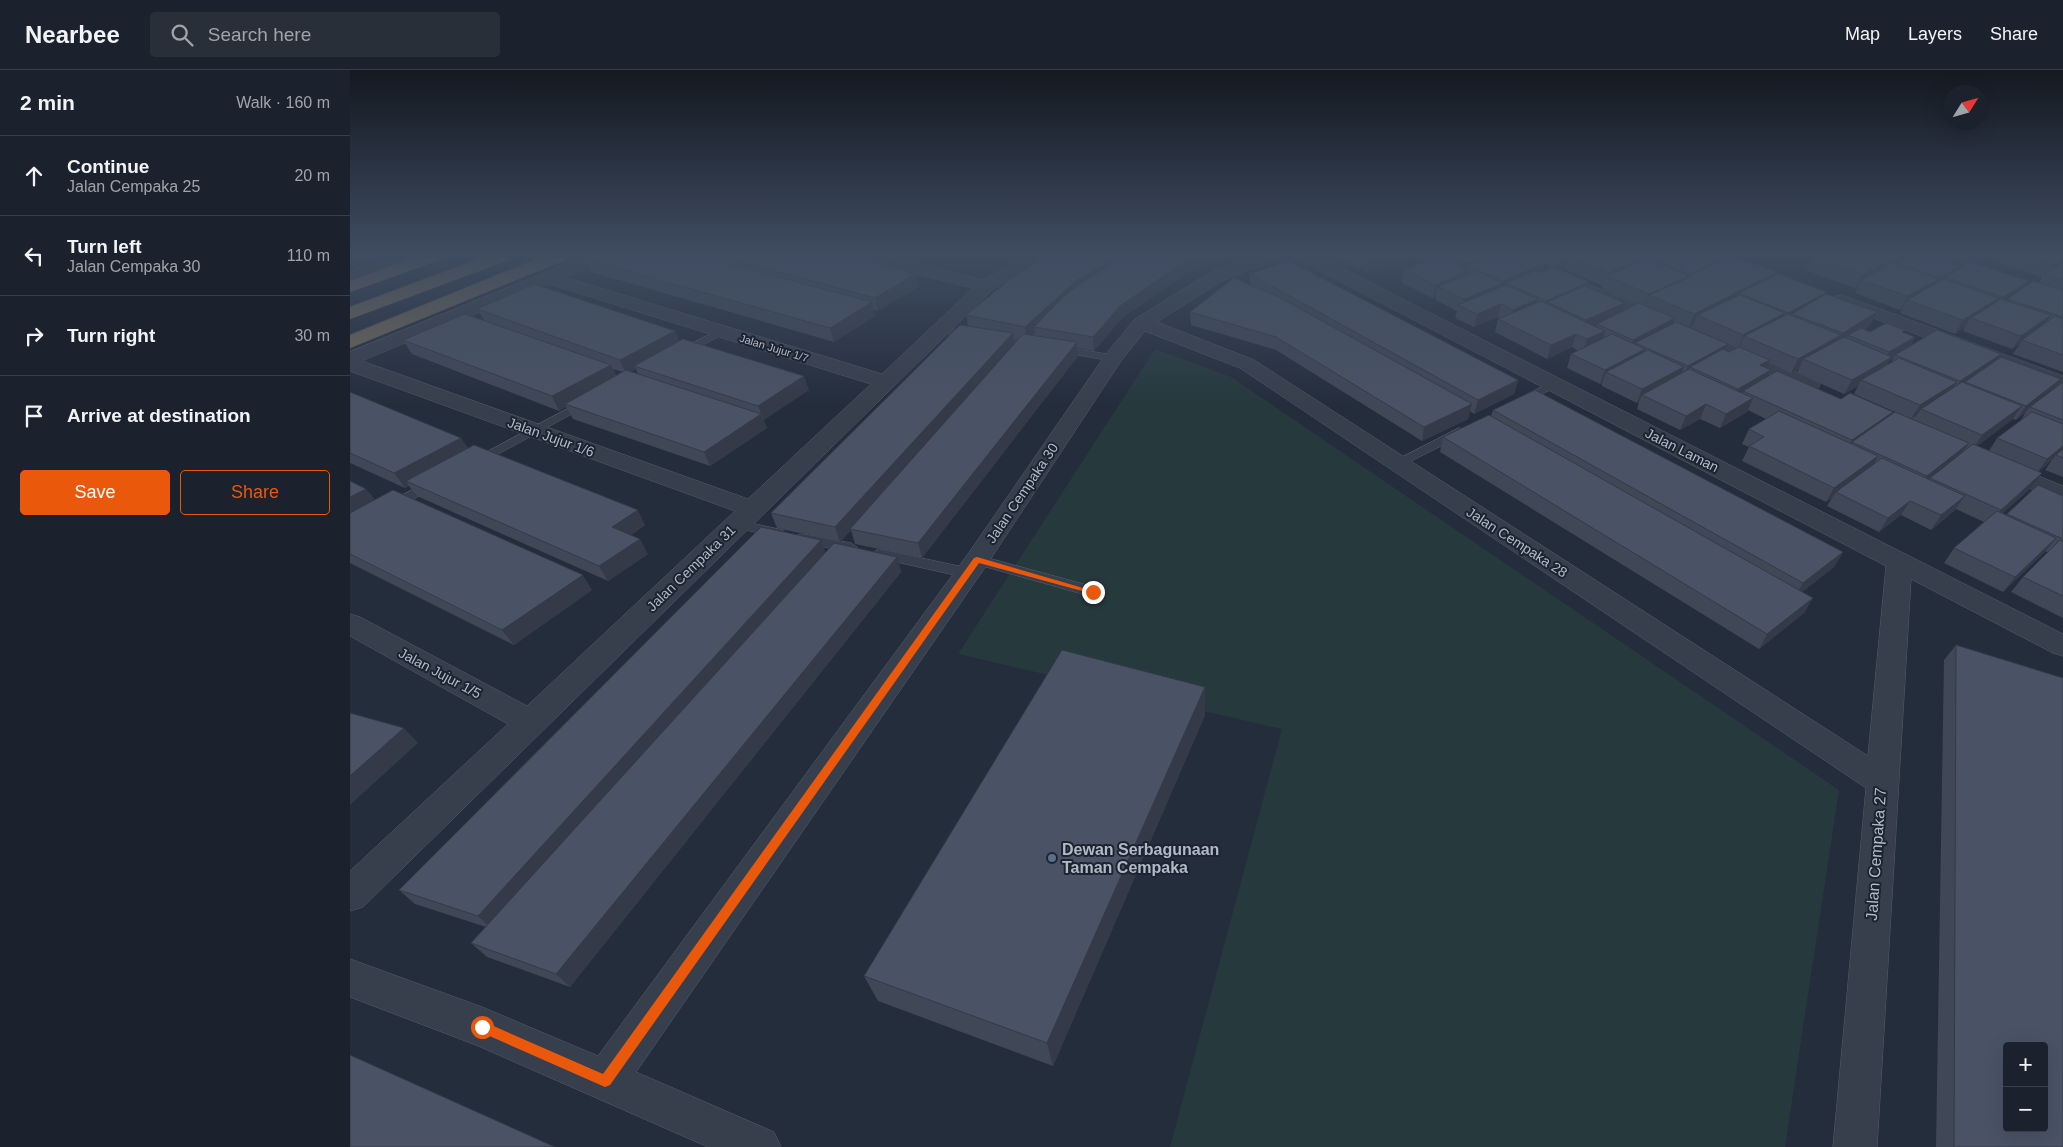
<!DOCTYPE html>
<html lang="en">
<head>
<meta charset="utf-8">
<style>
  body { margin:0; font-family:Helvetica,sans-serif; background:#282f39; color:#f1f3f6 }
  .controls { position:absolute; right:15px; bottom:15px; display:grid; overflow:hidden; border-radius:5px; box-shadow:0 5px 20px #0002 }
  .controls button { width:45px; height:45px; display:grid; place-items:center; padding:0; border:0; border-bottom:1px solid #393f49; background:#1b222d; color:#f1f3f6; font:25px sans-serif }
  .compass { position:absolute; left:1593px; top:15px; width:45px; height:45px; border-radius:50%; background:#1b222d; box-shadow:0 5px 20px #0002; rotate:53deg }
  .stop { position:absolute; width:15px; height:15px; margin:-11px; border:4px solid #ea580c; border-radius:50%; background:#fff }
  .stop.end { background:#ea580c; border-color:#fff; box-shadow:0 1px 5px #0008 }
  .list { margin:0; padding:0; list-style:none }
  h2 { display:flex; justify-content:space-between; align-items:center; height:65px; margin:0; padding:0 20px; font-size:21px }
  h2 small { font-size:16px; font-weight:400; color:#a0a4aa }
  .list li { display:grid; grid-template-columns:32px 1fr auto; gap:15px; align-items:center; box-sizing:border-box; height:80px; padding:0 20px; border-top:1px solid #393f49 }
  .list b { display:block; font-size:19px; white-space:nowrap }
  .list p { margin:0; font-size:16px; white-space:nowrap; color:#a0a4aa }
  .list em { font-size:16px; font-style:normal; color:#a0a4aa }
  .actions { display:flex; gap:10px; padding:15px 20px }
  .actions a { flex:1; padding:11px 0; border:1px solid #ea580c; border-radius:5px; text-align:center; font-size:18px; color:#ea580c }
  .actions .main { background:#ea580c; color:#fff }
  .icon { flex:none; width:28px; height:28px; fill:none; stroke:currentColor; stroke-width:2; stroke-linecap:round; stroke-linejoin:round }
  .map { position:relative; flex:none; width:1713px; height:1077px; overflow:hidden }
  header { display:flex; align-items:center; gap:30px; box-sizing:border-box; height:70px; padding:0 25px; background:#1b222d; border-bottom:1px solid #393f49 }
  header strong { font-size:24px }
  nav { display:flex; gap:28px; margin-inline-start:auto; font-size:18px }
  .search { width:350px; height:45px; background:#282f39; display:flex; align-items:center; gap:12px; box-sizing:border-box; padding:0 18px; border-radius:5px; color:#a0a4aa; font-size:19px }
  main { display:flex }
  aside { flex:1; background:#1b222d }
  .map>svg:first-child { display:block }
</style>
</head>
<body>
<header>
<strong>Nearbee</strong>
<div class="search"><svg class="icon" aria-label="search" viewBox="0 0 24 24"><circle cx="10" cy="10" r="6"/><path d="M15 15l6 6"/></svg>Search here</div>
<nav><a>Map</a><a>Layers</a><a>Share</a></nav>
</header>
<main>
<aside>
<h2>2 min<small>Walk · 160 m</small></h2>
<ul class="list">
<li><svg class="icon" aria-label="ahead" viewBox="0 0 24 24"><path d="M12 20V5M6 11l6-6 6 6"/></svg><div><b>Continue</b><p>Jalan Cempaka 25</p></div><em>20 m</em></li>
<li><svg class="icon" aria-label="left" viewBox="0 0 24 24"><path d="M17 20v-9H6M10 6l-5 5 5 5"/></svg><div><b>Turn left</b><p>Jalan Cempaka 30</p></div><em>110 m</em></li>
<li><svg class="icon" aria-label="right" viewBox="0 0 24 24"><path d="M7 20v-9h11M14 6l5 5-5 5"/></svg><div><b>Turn right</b></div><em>30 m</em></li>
<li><svg class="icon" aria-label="arrive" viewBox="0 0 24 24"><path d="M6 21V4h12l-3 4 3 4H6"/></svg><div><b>Arrive at destination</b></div></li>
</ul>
<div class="actions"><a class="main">Save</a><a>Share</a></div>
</aside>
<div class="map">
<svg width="1713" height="1077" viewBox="0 0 1713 1077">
  <rect width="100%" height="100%" fill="#242d3c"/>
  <!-- green -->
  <polygon fill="#26393d" points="805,279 881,307 1489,720 1435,1077 820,1077 932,659 608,584"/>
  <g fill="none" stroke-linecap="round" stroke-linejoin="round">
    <defs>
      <g id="lane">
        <polygon points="590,257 685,272 690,275 685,278 586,262 586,258"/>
        <polygon points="370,259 375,262 374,264 333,285 329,286 324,283"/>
        <polygon points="708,276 763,285 768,288 763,291 704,281 704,277"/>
        <polygon points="1204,311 1210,314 1208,316 1176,332 1172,333 1166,330"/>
        <polygon points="236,329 242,332 240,334 130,394 126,395 120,391"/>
        <polygon points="1109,358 1113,359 1115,362 1113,365 1051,396 1043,396 1041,393"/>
        <polygon points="83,409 89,413 88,416 44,439 34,439 32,436"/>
        <polygon points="387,450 433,460 435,463 428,467 382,457 380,454"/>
        <polygon points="453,464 501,473 508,478 501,483 448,471 446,468 448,465"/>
        <polygon points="529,479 618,498 625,503 618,508 524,487 522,484"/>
        <polygon points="627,485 748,518 750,522 743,527 622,493 620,490 622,487"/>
      </g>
      <g id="street">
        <polygon points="49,184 73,184 71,188 0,213 0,202"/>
        <path d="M241 184H264L262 188 214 207 532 304 623 218 503 188 501 184H530L634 210 679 184H699L642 220 13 837 0 841V801L158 654 0 566V544L10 547 177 636 385 441 0 301V282ZM199 214 521 314 398 429 12 291Z"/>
        <polygon points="910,184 934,184 932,188 873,210 807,252 904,290 1518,686 1536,496 945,188 943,184 964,184 1713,564 1713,586 1703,583 1561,509 1527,1077 1483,1077 1516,718 890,298 795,261 771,291 636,496 286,1002 424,1062 431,1077 358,1077 126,975 0,927 0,889 132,937 248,986 618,484 756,284 785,249 861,202"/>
        <polygon points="1240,215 1467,311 1470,315 1467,319 1460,321 1453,319 1234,224 1231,220 1234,216"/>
        <polygon points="1492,225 1713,306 1713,319 1486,234 1483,230 1486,226"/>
        <polygon points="1651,391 1713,416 1713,432 1643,403 1639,398 1643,393"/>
      </g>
      <g id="highway">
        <polygon points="73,184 97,184 95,188 0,222 0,211"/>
        <polygon points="142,184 166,184 164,188 0,249 0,237"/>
        <polygon points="199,184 222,184 220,188 0,278 0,265"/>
      </g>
    </defs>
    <!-- lane casing -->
    <use href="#lane" stroke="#565d6a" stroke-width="1"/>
    <!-- street casing -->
    <use href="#street" stroke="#565d6a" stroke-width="1"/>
    <!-- highway casing -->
    <use href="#highway" stroke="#434a57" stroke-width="1"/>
    <!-- lane -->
    <use href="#lane" fill="#383f4c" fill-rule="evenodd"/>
    <!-- street -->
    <use href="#street" fill="#383f4c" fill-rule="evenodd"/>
    <!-- highway -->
    <use href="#highway" fill="#726855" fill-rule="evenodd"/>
  </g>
  <!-- wall -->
  <g fill="#404757" fill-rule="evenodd">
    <polygon points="247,184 488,184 565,204 568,217 528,241 524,240 525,246 484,272 241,202 235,189"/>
    <path d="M989 184H1374L1377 188 1476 224 1520 256 1515 259 1520 262 1553 263 1565 267 1560 276 1651 284 1646 291 1704 318 1713 312V407L1695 400 1702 390 1688 402 1681 418 1653 443 1656 445 1688 415 1713 426V548L1661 522 1673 507 1698 483 1695 481 1653 522 1594 493 1604 478 1634 452 1606 439 1604 441 1581 460 1551 445 1529 462 1477 436 1482 428 1476 432 1392 391 1399 377 1392 374 1399 359 1416 349 1398 340 1397 342 1370 358 1350 349 1330 360 1287 339 1289 332 1287 333 1252 316V313L1250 314 1217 298 1221 284 1228 281 1222 277 1197 289 1145 262 1148 249 1150 248 1148 247 1124 257 1105 248 1107 241 1086 230V226L1083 228 1052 213 1054 200 1076 191H1075V189L1073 190 1062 184V186L1017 202 989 189ZM1194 194 1202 198 1193 202ZM1214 197V199L1253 216 1252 219 1287 234 1272 241 1275 233 1238 217 1209 199ZM1378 274 1387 278 1379 282 1375 280ZM1543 289 1541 293 1537 295 1539 291ZM1419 293 1441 303 1449 299 1447 303 1494 324 1508 316 1504 324 1545 342 1541 344 1543 342 1491 329 1418 306 1416 298ZM1676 342 1670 351 1647 368 1639 381 1627 376 1663 349 1666 350Z"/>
    <path d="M1468 184H1555L1551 191 1564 184H1639L1624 193 1675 216 1689 213 1692 207 1642 191 1646 184H1713V302L1663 284 1670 274 1662 279 1613 261 1615 257 1605 264 1550 243 1553 238 1550 240 1505 223 1508 216 1505 218 1456 200 1462 187ZM1603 190 1616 194 1609 199 1602 193Z"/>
    <polygon points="900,204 1168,310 1164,324 1124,344 1120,341 1118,349 1072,371 926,280 841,255 840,242 900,215"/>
    <path d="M832 206 771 249 744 281 728 278V286L572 488 505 474 501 460 490 472 427 458 421 443 618 256 616 245ZM663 268 668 269 664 274Z"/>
    <path d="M127 239 329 271 459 320 413 350 417 358 360 396 223 349 216 337 209 341 62 284 53 270 134 250ZM263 299 273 302 266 306ZM286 299 288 304 280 302Z"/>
    <polygon points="0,322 118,378 295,455 281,465 298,484 258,511 67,426 59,416 55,418 0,393"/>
    <polygon points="1143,340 1493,482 1484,497 1452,522 1463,528 1454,543 1409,579 1090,382 1093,367 1141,346"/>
    <polygon points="0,411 16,419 25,430 242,520 164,575 0,493"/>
    <polygon points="471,470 475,483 547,487 551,502 220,917 137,887 121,873 136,857 65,834 49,820"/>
    <polygon points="1606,575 1713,1077 1586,1077 1594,590"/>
    <polygon points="855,645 703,996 528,931 514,906"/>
  </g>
  <!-- shaded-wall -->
  <g fill="#343a47">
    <polygon points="0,184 37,184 0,198"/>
    <polygon points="775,184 800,184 684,257 685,263 676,271 675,257 727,210"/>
    <polygon points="852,184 881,184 832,206 771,249 744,281 743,267 770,236 832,193"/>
    <polygon points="1034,184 1062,184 1062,186 1017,202 1019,190"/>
    <polygon points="1074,184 1076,184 1075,189 1073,190"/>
    <polygon points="1139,184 1154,184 1118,196 1116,202 1118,201 1116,214 1088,217 1086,226 1083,228 1085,215 1112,204 1114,194"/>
    <polygon points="1218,184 1245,184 1217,186 1214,197 1207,200 1210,187"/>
    <polygon points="1292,184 1318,184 1295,186 1292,195 1257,207 1258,203 1291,189"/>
    <polygon points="1543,184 1555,184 1550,194 1547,193 1544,200 1536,204 1543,191"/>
    <polygon points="1605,184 1607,184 1600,196 1595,190"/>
    <polygon points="1627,184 1639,184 1620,196"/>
    <polygon points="1378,186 1373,198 1342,206 1340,205 1337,215 1299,225 1295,237 1294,237 1299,224 1338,206 1339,204"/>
    <polygon points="1713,190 1713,197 1698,205 1704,195"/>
    <polygon points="1538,191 1532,204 1511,210 1508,216 1505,218 1512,205"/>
    <polygon points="1195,193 1192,205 1156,213 1153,223 1150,224 1153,211"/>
    <polygon points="1611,196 1603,208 1595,207 1589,217 1583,221 1590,208"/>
    <polygon points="1427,202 1421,215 1389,223 1384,234 1347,245 1343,256 1339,258 1344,244"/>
    <polygon points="565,204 568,217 528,241 525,228"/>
    <polygon points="1589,209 1582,222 1557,230 1553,238 1550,240 1557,226"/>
    <polygon points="1679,211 1671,224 1657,229 1652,236 1645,240 1653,227"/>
    <polygon points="1239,212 1235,225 1197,232 1194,244 1192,244 1196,231"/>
    <polygon points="1153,213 1150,226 1112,237 1114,229"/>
    <polygon points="1477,222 1470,235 1442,244 1437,253 1432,256 1438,243"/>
    <polygon points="1649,228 1641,241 1621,248 1615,257 1605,264 1613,250"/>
    <polygon points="1188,229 1184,242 1160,253 1163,240"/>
    <polygon points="522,232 525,246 484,272 480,258"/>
    <polygon points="1275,233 1271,246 1247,254 1246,257 1232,264 1236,250"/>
    <polygon points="1151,234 1148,247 1124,257 1127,244"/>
    <polygon points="1527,242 1520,256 1503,267 1498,265 1493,273 1486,277 1493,263"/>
    <polygon points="1435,243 1429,257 1394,266 1389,278 1388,279 1393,265"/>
    <polygon points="1701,245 1692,259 1672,270 1670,274 1662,279 1671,266"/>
    <polygon points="1325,248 1320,261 1285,273 1282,281 1278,283 1283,270"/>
    <polygon points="325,261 331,275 284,296 286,299 276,304 270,290"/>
    <polygon points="1255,261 1251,275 1233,283 1237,269"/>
    <polygon points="663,263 665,276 500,459 501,460 490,472 485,457"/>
    <polygon points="1226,264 1222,277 1197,289 1201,275"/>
    <polygon points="1491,265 1485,279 1453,289 1449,299 1441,303 1448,289"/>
    <polygon points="1565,267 1558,281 1545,285 1543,289 1539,291 1534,300 1511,310 1508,316 1494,324 1502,310 1534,291 1539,282"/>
    <polygon points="727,272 728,286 572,488 568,473"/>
    <polygon points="1378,274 1372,287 1340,297 1336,308 1332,310 1338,296"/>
    <polygon points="1295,279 1290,293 1256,302 1252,313 1250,314 1255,300"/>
    <polygon points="1651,284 1642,297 1615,312 1612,318 1601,325 1610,311"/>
    <polygon points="1420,290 1414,304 1410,295"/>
    <polygon points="261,295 268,309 215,334 216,337 209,341 202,326"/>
    <polygon points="1334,297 1329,311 1292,325 1289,332 1287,333 1292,319"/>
    <polygon points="1421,300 1414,314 1393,321 1390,328 1381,333 1388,319"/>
    <polygon points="454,306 459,320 414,350 408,336"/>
    <polygon points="1711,309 1701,323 1680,337 1676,342 1666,350 1676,336"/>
    <polygon points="1168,310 1164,324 1124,344 1128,330"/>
    <polygon points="1607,312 1598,326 1571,339 1566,346 1561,349 1570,335"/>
    <polygon points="1403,328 1397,342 1370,358 1376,344"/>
    <polygon points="1122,334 1118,349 1072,371 1074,357"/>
    <polygon points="1356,334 1350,349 1330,360 1336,346"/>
    <polygon points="1672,336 1662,350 1622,380 1632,365"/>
    <polygon points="1543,342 1535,356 1502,372 1494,385 1502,370"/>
    <polygon points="411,344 417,358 360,396 354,382"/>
    <polygon points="111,368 121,382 56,411 59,416 55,418 44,403"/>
    <polygon points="1619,373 1609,387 1580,408 1576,414 1567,421 1577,406"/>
    <polygon points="1713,376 1713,381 1706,385 1702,390 1686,404 1697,389"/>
    <polygon points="1528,386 1520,401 1486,422 1482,428 1476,432 1484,418"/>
    <polygon points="1692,403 1681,418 1640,455 1651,440"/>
    <polygon points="16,419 28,434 0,449 0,427"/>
    <polygon points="1615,426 1604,441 1581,460 1591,445"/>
    <polygon points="1560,431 1551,445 1529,462 1538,448"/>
    <polygon points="288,440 295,455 270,472 262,457"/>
    <polygon points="1706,468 1694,483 1653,522 1665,507"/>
    <polygon points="290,469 298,484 258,511 249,496"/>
    <polygon points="471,470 476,485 143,860 128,846"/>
    <polygon points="1493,482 1484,497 1444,528 1453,513"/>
    <polygon points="547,487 551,502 220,917 206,904"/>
    <polygon points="233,505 242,520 164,575 152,560"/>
    <polygon points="1463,528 1454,543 1409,579 1417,564"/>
    <polygon points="855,617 855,645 703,996 697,973"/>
    <polygon points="54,658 68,673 0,735 0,706"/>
  </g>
  <!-- building -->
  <g fill="#4a5365" stroke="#343a47" fill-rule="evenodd">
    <polygon points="247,184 341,184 522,232 480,258 235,189"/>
    <polygon points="363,184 488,184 565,204 525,228"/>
    <polygon points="699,184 775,184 727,210 675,257 616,245 663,207"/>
    <polygon points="777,184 852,184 832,193 770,236 743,267 684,257 714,226 733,212"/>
    <polygon points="1007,184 1034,184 1019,190"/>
    <polygon points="1091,184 1139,184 1114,194"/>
    <polygon points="1146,184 1174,184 1195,193 1153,211 1118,196"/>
    <polygon points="1203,184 1218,184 1210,187"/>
    <polygon points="1222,184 1281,184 1292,188 1258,203 1217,186"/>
    <polygon points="1299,184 1374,184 1378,186 1339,204 1295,186"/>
    <polygon points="1468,184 1519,184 1538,191 1512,205 1462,187"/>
    <polygon points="1523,184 1552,184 1554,185 1543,191"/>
    <polygon points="1564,184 1605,184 1595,190 1611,196 1590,208 1547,193"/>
    <polygon points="1668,184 1713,184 1713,190 1704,195"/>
    <polygon points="1382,186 1427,202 1344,244 1299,225 1342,206 1340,205"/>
    <polygon points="1087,187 1118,201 1085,215 1054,200"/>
    <polygon points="1296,189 1339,206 1299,224 1256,206"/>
    <polygon points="939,191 1168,310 1128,330 900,204"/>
    <polygon points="1621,192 1679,211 1653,227 1595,207"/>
    <polygon points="1544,193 1589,209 1557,226 1511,210"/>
    <polygon points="1713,193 1713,210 1694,204"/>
    <polygon points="1204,197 1239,212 1196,231 1156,213 1184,201 1189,203"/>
    <polygon points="1127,201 1153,213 1114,229 1088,217"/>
    <polygon points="1428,204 1477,222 1438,243 1389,223"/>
    <polygon points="884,208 929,227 1122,334 1074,357 926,267 840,242"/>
    <polygon points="1594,209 1649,228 1613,250 1557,230"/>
    <polygon points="1683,211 1713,220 1713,247 1657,229"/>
    <polygon points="184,214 325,261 270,290 127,239"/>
    <polygon points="1156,215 1188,229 1163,240 1151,234 1127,244 1108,235"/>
    <polygon points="1235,216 1275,233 1236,250 1197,232"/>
    <polygon points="1476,224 1527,242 1493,263 1442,244"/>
    <polygon points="1390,225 1435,243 1393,265 1347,245"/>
    <polygon points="1651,229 1701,245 1671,266 1621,248"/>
    <polygon points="1191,231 1255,261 1237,269 1226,264 1201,275 1148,249"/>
    <polygon points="1289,233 1325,248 1283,270 1247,254"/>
    <polygon points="115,244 261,295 202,326 53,270"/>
    <polygon points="1438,244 1491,265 1448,289 1394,266"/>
    <polygon points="1705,246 1713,249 1713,285 1672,270"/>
    <polygon points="1326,252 1378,274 1338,296 1285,273"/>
    <polygon points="1536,253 1555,260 1552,262 1565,267 1539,282 1498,265 1511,258 1520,262"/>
    <polygon points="610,255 663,263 485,457 421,443"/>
    <polygon points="1587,260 1651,284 1610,311 1545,285"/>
    <polygon points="673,264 727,272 568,473 500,459"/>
    <polygon points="1262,264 1295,279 1255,300 1221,284"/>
    <polygon points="1494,267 1542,287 1502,310 1453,289"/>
    <polygon points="333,269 454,306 408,336 284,296"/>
    <polygon points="1389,277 1420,290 1410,295 1421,300 1388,319 1340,297 1373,279 1379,282"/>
    <polygon points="1298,280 1334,297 1292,319 1256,302"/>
    <polygon points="1651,287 1711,309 1676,336 1615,312"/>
    <polygon points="1549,288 1607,312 1570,335 1511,310"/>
    <polygon points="1339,299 1403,328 1376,344 1356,334 1336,346 1292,325"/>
    <polygon points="276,300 411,344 354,382 215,334"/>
    <polygon points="1427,301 1491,329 1500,323 1543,342 1502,370 1393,321"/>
    <polygon points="1612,312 1672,336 1632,365 1571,339"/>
    <polygon points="1713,312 1713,350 1680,337"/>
    <polygon points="1185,320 1493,482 1453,513 1143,340"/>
    <polygon points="0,322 111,368 44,403 0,383"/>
    <polygon points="1429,341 1528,386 1484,418 1399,376 1414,367 1399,359"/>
    <polygon points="1545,342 1619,373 1577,406 1502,372"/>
    <polygon points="1682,342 1713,354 1713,376 1697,389 1647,368"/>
    <polygon points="1139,345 1463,528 1417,564 1093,367"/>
    <polygon points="1623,374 1692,403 1651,440 1580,408"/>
    <polygon points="124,375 288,440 262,457 290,469 249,496 56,411"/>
    <polygon points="1713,379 1713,388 1706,385"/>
    <polygon points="1532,388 1615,426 1591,445 1560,431 1538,448 1486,422"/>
    <polygon points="0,411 16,419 0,427"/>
    <polygon points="1688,415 1713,426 1713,469 1657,444"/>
    <polygon points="43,420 233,505 152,560 0,484 0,443"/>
    <polygon points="1647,441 1706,468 1665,507 1604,478"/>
    <polygon points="411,457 471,470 128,846 49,820"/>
    <polygon points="1710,470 1713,471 1713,526 1673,507"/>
    <polygon points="484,473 547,487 206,904 121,873"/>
    <path d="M1606 575 1713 608V1077H1604ZM1657 976H1694V1058H1657Z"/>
    <polygon points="712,580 855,617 697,973 514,906"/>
    <polygon points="0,643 54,658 0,706"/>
    <polygon points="0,985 205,1077 0,1077"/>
  </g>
  <!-- sky -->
  <linearGradient id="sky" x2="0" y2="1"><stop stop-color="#141921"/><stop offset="0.55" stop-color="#3f4c61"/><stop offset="1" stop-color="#3f4c61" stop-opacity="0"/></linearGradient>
  <rect width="1713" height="335" fill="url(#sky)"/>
  <!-- route -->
  <polygon fill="#ea580c" points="627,487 747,522 743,524 629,493 260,1015 255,1017 128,961 126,957 132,951 253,1004 624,488"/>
  <!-- markers -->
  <circle fill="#5c6f8a" stroke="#1d2431" stroke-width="2" cx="702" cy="788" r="5"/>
  <g text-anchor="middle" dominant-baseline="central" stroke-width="4" stroke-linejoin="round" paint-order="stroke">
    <!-- far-street labels -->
    <g font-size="11" fill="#b3bac7" stroke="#1d2431">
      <text transform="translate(424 278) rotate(17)">Jalan Jujur 1/7</text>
    </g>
    <!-- street labels -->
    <g font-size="14" fill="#b3bac7" stroke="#1d2431">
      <text transform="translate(201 367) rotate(20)">Jalan Jujur 1/6</text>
      <text transform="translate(1332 380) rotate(27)">Jalan Laman</text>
      <text transform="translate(672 423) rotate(-56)">Jalan Cempaka 30</text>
      <text transform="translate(1167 472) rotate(33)">Jalan Cempaka 28</text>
      <text transform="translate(341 498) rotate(-44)">Jalan Cempaka 31</text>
      <text transform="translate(90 603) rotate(28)">Jalan Jujur 1/5</text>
    </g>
    <!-- near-poi labels -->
    <g font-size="16" font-weight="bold" fill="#b3bac7" stroke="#1d2431" text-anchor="start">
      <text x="712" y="779">Dewan Serbagunaan<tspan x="712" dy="18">Taman Cempaka</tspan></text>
    </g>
    <!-- near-street labels -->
    <g font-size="16" fill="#b3bac7" stroke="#1d2431">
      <text transform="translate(1526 784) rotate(-86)">Jalan Cempaka 27</text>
    </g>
  </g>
</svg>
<div class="controls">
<button>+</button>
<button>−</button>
</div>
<svg class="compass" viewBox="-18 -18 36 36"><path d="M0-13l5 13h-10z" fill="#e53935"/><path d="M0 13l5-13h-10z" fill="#a0a4aa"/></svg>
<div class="stop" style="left:132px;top:957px"></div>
<div class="stop end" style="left:743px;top:522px"></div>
</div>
</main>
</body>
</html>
